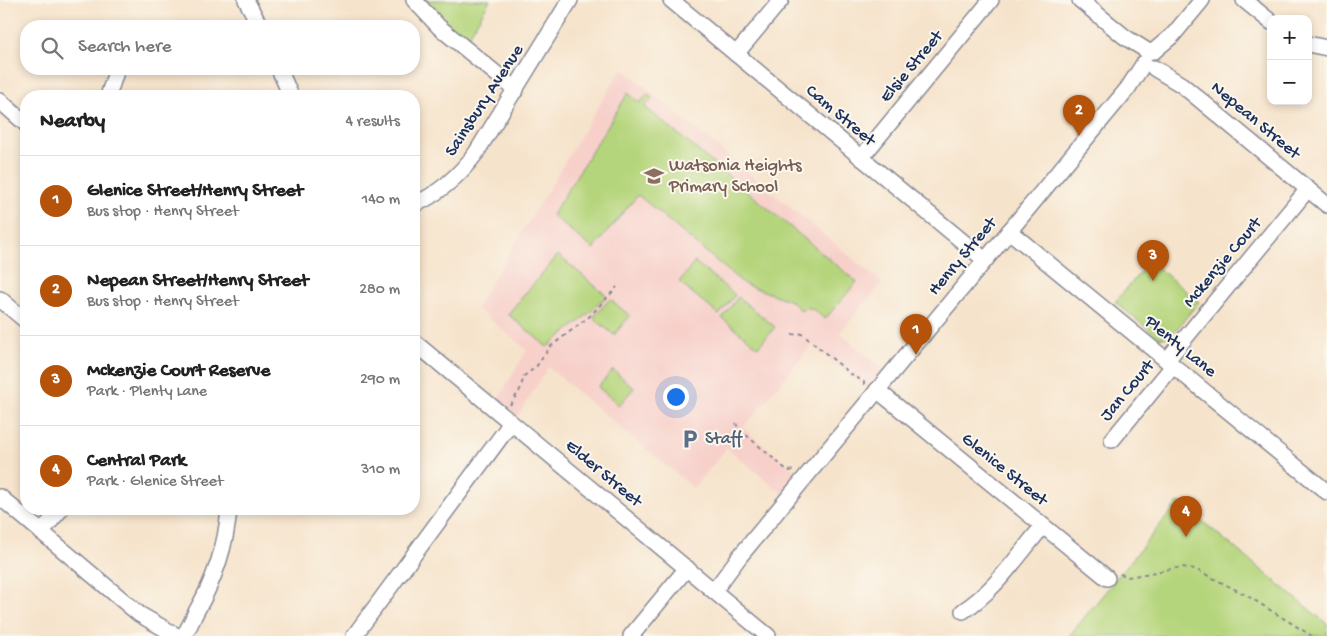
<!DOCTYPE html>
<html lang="en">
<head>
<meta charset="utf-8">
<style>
  body { margin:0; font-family:"Gochi Hand",sans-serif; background:#f6f6f6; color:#222 }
  .controls { position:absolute; right:15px; top:15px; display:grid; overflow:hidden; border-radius:10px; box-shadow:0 2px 8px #0003 }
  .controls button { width:45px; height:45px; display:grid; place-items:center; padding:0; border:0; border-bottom:1px solid #e0e0e0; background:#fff; color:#222; font:25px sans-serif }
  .you { position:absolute; left:675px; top:396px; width:18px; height:18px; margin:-12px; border:4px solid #fff; border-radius:50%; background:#1a73e8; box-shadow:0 0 0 8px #1a73e833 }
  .badge { display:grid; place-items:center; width:32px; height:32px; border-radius:50%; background:#b45309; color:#fff; font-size:16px; font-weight:700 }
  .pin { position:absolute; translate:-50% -41px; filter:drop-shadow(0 1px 2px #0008) }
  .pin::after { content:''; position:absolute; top:26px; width:18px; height:15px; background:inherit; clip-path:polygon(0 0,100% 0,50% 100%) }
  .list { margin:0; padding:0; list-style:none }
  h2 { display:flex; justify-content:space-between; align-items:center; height:65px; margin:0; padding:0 20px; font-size:21px }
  h2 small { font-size:16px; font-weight:400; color:#767676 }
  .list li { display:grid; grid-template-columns:32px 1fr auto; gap:15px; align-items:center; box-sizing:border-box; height:90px; padding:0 20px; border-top:1px solid #e0e0e0 }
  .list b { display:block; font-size:19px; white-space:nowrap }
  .list p { margin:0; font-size:16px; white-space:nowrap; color:#767676 }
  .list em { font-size:16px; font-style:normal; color:#767676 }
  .icon { flex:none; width:28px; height:28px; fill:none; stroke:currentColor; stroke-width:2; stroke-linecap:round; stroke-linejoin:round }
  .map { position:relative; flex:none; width:1327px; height:636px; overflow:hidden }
  .search { position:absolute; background:#fff; box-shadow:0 2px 8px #0003; left:20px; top:20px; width:400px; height:55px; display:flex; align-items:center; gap:12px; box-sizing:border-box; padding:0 18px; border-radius:20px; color:#767676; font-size:19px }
  .panel { position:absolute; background:#fff; box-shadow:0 2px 8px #0003; left:20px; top:90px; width:400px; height:425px; border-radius:20px }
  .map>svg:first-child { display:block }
</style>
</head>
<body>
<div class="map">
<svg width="1327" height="636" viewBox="0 0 1327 636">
  <rect width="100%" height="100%" fill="#fbf7ec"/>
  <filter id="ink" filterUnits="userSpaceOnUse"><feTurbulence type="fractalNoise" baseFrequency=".02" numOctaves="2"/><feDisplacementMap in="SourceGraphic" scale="10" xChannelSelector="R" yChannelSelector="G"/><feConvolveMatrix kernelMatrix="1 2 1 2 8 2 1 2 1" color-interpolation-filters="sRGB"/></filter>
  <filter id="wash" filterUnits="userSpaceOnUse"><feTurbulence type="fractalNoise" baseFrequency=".0096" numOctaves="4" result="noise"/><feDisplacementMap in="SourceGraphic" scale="20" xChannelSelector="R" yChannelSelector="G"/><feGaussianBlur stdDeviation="1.12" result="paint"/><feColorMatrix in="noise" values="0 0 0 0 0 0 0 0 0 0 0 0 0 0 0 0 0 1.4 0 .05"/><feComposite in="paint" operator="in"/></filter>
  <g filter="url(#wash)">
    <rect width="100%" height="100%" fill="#f6e3cb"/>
    <!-- built -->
    <polygon fill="#f7d0ca" points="622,68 882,283 840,333 884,371 868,391 812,345 743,428 799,474 783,494 727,448 693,488 548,367 517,418 497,401 527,350 476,308"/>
    <!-- green -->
    <g fill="#b5d57c" stroke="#68826d">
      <polygon points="422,0 490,0 466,41"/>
      <polygon points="628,93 640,103 647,94 652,98 645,107 857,282 825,319 814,310 806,307 802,311 791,301 744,284 638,195 593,249 552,215"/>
      <polygon points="558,255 607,296 585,317 547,347 508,314"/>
      <polygon points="1150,261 1199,302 1170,337 1159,338 1115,302"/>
      <polygon points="695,262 735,295 719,315 679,282"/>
      <polygon points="738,297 775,327 758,347 722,318"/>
      <polygon points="610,299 630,316 614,335 596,320 594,316"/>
      <polygon points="613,370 634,388 619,405 598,387"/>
      <polygon points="1179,502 1327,624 1327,636 1069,636"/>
    </g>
  </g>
  <g filter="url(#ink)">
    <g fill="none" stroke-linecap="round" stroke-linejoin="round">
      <defs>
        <g id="minor">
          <polyline points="246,0 260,26"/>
          <polyline points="414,0 439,27 516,90"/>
          <polyline points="671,0 985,260"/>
          <polyline points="1080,0 1125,37 1149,52"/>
          <polyline points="1244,0 1271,22"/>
          <polyline points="1308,44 1327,48"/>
          <polyline points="1154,51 1173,35 1202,0"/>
          <polyline points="736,54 781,0"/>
          <polyline points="1154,68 1182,85 1327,205"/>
          <polyline points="279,69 291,96"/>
          <polyline points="108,96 117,69"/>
          <polyline points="0,101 26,124"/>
          <polyline points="861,158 991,0"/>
          <path d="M414 205C440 193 459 176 476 153L570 0"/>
          <polyline points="1009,231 1327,492"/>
          <polyline points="0,299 26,321"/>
          <polyline points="414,342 768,636"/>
          <polyline points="1167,360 1308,189"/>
          <polyline points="877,390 1107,578"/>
          <polyline points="1112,440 1173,366"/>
          <polyline points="0,497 139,614 177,636"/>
          <polyline points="41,532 61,509"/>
          <polyline points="714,591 740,556 1128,88 1144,63"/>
          <path d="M963 611C996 590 1018 555 1043 526"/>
          <path d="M183 636C189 629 192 620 196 612 215 579 226 547 229 509"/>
          <polyline points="354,636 511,423"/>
          <polyline points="631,636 687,568"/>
        </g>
      </defs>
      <!-- minor casing -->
      <use href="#minor" stroke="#888994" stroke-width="18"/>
      <!-- path -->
      <g stroke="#888994" stroke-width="2" stroke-dasharray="4 4" stroke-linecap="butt">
        <polyline points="792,335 799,333 802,334 851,374 864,382 864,386"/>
        <polyline points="510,405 520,390 524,376 536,367 550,347 590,316 617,287"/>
        <polyline points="736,423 738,428 788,471 794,470"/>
        <polyline points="1120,574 1128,577 1182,567 1195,569 1246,595 1312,636"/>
      </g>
      <!-- minor -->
      <use href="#minor" stroke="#fff" stroke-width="15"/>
    </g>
  </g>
  <!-- icons -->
  <defs>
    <symbol id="school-bare" viewBox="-9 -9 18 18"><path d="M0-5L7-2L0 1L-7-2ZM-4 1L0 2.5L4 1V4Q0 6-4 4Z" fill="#8d6e63" stroke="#fbf7ec" stroke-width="2.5" paint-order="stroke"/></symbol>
    <symbol id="parking-bare" viewBox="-9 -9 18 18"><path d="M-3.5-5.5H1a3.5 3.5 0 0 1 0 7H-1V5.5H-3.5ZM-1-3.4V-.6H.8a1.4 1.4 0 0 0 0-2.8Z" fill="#5c6f8a" stroke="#fbf7ec" stroke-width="2.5" paint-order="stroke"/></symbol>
  </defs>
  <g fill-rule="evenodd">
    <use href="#school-bare" x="640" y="162" width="28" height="28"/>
    <use href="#parking-bare" x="676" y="425" width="28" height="28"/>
  </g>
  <g text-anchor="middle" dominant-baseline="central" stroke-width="4" stroke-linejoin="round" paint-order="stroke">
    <!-- street labels -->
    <g font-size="18" fill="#1b2f5e" stroke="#fbf7ec">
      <text transform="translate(912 67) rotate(-50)">Elsie Street</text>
      <text transform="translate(485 101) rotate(-57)">Sainsbury Avenue</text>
      <text transform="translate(840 116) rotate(40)">Cam Street</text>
      <text transform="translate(1255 121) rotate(40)">Nepean Street</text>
      <text transform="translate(963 257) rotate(-50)">Henry Street</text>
      <text transform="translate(1223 263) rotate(-50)">Mckenzie Court</text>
      <text transform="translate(1180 347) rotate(39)">Plenty Lane</text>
      <text transform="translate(1128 391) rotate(-50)">Jan Court</text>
      <text transform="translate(1004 470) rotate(39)">Glenice Street</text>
      <text transform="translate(603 474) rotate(40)">Elder Street</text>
    </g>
    <!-- education labels -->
    <g font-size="18" fill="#785e54" stroke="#fbf7ec" text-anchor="start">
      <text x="669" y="166">Watsonia Heights<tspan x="669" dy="21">Primary School</tspan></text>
    </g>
    <!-- service labels -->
    <g font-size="18" fill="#4e5e75" stroke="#fbf7ec" text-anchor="start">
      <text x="705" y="439">Staff</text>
    </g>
  </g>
</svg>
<div class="controls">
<button>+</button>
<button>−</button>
</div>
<div class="you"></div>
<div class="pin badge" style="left:916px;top:355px">1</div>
<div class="pin badge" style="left:1079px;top:136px">2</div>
<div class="pin badge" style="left:1153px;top:281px">3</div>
<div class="pin badge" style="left:1186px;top:537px">4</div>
<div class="search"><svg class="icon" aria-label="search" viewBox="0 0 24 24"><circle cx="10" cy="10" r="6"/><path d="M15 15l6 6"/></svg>Search here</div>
<section class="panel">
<h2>Nearby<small>4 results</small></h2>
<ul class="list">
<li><span class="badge">1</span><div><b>Glenice Street/Henry Street</b><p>Bus stop · Henry Street</p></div><em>140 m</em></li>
<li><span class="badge">2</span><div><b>Nepean Street/Henry Street</b><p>Bus stop · Henry Street</p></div><em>280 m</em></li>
<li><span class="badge">3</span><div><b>Mckenzie Court Reserve</b><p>Park · Plenty Lane</p></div><em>290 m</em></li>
<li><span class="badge">4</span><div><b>Central Park</b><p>Park · Glenice Street</p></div><em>310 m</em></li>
</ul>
</section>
</div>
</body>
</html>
